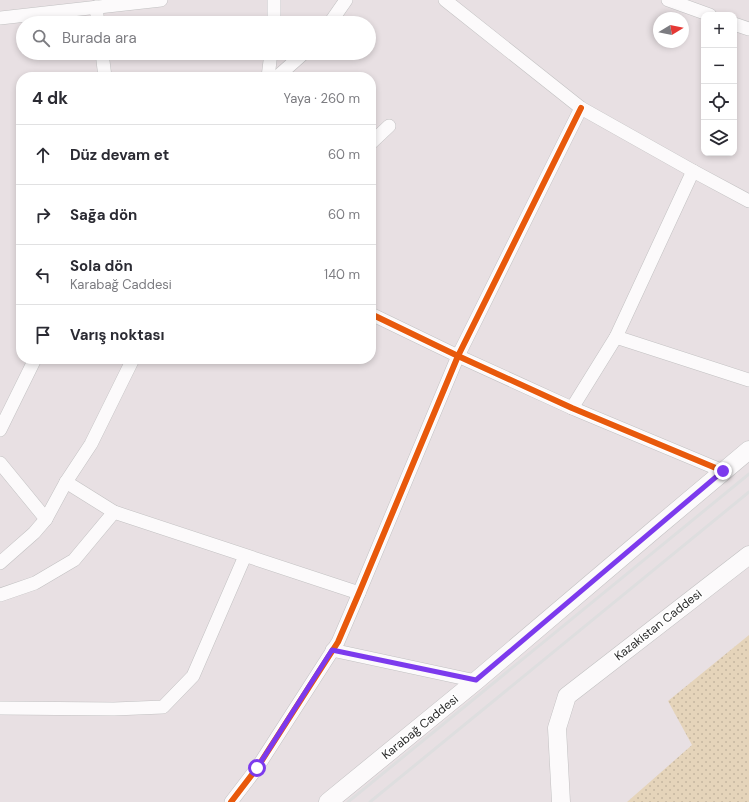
<!DOCTYPE html>
<html lang="tr">
<head>
<meta charset="utf-8">
<style>
  body { margin:0; font-family:"DM Sans",sans-serif; background:#f7f7f7; color:#2b2b33 }
  .controls { position:absolute; right:12px; top:12px; display:grid; overflow:hidden; border-radius:8px; box-shadow:0 2px 6px #0003 }
  .controls button { width:36px; height:36px; display:grid; place-items:center; padding:0; border:0; border-bottom:1px solid #e1e1e2; background:#fff; color:#2b2b33; font:20px sans-serif }
  .compass { position:absolute; left:653px; top:12px; width:36px; height:36px; border-radius:50%; background:#fff; box-shadow:0 2px 6px #0003; rotate:80deg }
  .stop { position:absolute; width:12px; height:12px; margin:-9px; border:3px solid #7c3aed; border-radius:50%; background:#fff }
  .stop.end { background:#7c3aed; border-color:#fff; box-shadow:0 1px 4px #0008 }
  .list { margin:0; padding:0; list-style:none }
  h2 { display:flex; justify-content:space-between; align-items:center; height:52px; margin:0; padding:0 16px; font-size:17px }
  h2 small { font-size:13px; font-weight:400; color:#7c7c81 }
  .list li { display:grid; grid-template-columns:26px 1fr auto; gap:12px; align-items:center; box-sizing:border-box; height:60px; padding:0 16px; border-top:1px solid #e1e1e2 }
  .list b { display:block; font-size:15px; white-space:nowrap }
  .list p { margin:0; font-size:13px; white-space:nowrap; color:#7c7c81 }
  .list em { font-size:13px; font-style:normal; color:#7c7c81 }
  .icon { flex:none; width:22px; height:22px; fill:none; stroke:currentColor; stroke-width:2; stroke-linecap:round; stroke-linejoin:round }
  .map { position:relative; flex:none; width:749px; height:802px; overflow:hidden }
  .search { position:absolute; background:#fff; box-shadow:0 2px 6px #0003; left:16px; top:16px; width:360px; height:44px; display:flex; align-items:center; gap:10px; box-sizing:border-box; padding:0 14px; border-radius:22px; color:#7c7c81; font-size:15px }
  .panel { position:absolute; background:#fff; box-shadow:0 2px 6px #0003; left:16px; top:72px; width:360px; height:292px; border-radius:16px }
  .map>svg:first-child { display:block }
</style>
</head>
<body>
<div class="map">
<svg width="749" height="802" viewBox="0 0 749 802">
  <defs>
    <pattern id="grass-dots" width="8" height="8" patternUnits="userSpaceOnUse"><rect width="8" height="8" fill="#e5d4ba"/><path d="M2 2h.1M6 6h.1" fill="none" stroke="#c5b6a0" stroke-width="1.8" stroke-linecap="round"/></pattern>
  </defs>
  <rect width="100%" height="100%" fill="#e8e0e3"/>
  <!-- grass -->
  <polygon fill="url(#grass-dots)" points="749,635 749,802 627,802 692,745 668,701"/>
  <g fill="none" stroke-linecap="round" stroke-linejoin="round">
    <defs>
      <g id="street">
        <polyline points="274,0 274,23"/>
        <polyline points="445,0 581,108 693,171 749,201"/>
        <polyline points="668,0 710,15"/>
        <polyline points="96,7 98,23"/>
        <polyline points="0,18 161,0"/>
        <polyline points="330,23 346,0"/>
        <polyline points="734,24 749,29"/>
        <polyline points="102,53 105,77"/>
        <polyline points="268,77 271,53"/>
        <polyline points="277,77 304,53"/>
        <polyline points="371,143 389,126"/>
        <polyline points="371,314 458,356 572,408 723,471"/>
        <polyline points="616,337 749,380"/>
        <polyline points="572,408 616,337 693,171"/>
        <polyline points="0,430 35,359"/>
        <polyline points="0,463 46,519"/>
        <polyline points="66,482 114,512 359,593"/>
        <polyline points="0,563 34,533 46,519 66,482 91,444 133,359"/>
        <polyline points="0,595 35,583 74,560 114,512"/>
        <polyline points="332,650 476,681"/>
        <polyline points="0,708 114,709 163,707 193,676 245,556"/>
        <polyline points="231,802 257,768 338,642 359,593 458,356 581,108"/>
      </g>
      <g id="secondary">
        <polyline points="328,802 476,681 655,529 749,450"/>
        <polyline points="561,802 557,728 567,696 749,555"/>
      </g>
    </defs>
    <!-- street casing -->
    <use href="#street" stroke="#c2c1c2" stroke-width="14"/>
    <!-- secondary casing -->
    <use href="#secondary" stroke="#c2c1c2" stroke-width="19"/>
    <!-- street -->
    <use href="#street" stroke="#fcfafb" stroke-width="13"/>
    <!-- secondary -->
    <use href="#secondary" stroke="#fcfafb" stroke-width="18"/>
    <!-- rail -->
    <g stroke="#dededf" stroke-width="3">
      <polyline points="348,802 749,474"/>
      <polyline points="370,802 749,492"/>
    </g>
    <defs>
      <g id="cycleway">
        <polyline points="371,314 458,356 572,408 723,471"/>
        <polyline points="231,802 257,768 338,642 359,593 458,356 581,108"/>
      </g>
    </defs>
    <!-- cycleway casing -->
    <use href="#cycleway" stroke="#fff" stroke-width="8"/>
    <!-- cycleway -->
    <use href="#cycleway" stroke="#e8590c" stroke-width="6"/>
  </g>
  <g fill="none" stroke-linecap="round" stroke-linejoin="round">
    <!-- route -->
    <polyline stroke="#7c3aed" stroke-width="5" points="257,768 332,650 476,680 723,471"/>
  </g>
  <g text-anchor="middle" dominant-baseline="central" stroke-width="3.5" stroke-linejoin="round" paint-order="stroke">
    <!-- street labels -->
    <g font-size="12" fill="#2a2a2a" stroke="#fff">
      <text transform="translate(658 625) rotate(-38)">Kazakistan Caddesi</text>
      <text transform="translate(420 727) rotate(-39)">Karabağ Caddesi</text>
    </g>
  </g>
</svg>
<div class="controls">
<button>+</button>
<button>−</button>
<button><svg class="icon" aria-label="locate" viewBox="0 0 24 24"><circle cx="12" cy="12" r="6"/><path d="M12 2v4M12 18v4M2 12h4M18 12h4"/></svg></button>
<button><svg class="icon" aria-label="layers" viewBox="0 0 24 24"><path d="M12 4l9 5-9 5-9-5zM3 14l9 5 9-5"/></svg></button>
</div>
<svg class="compass" viewBox="-18 -18 36 36"><path d="M0-13l5 13h-10z" fill="#e53935"/><path d="M0 13l5-13h-10z" fill="#7c7c81"/></svg>
<div class="stop" style="left:257px;top:768px"></div>
<div class="stop end" style="left:723px;top:471px"></div>
<div class="search"><svg class="icon" aria-label="search" viewBox="0 0 24 24"><circle cx="10" cy="10" r="6"/><path d="M15 15l6 6"/></svg>Burada ara</div>
<section class="panel">
<h2>4 dk<small>Yaya · 260 m</small></h2>
<ul class="list">
<li><svg class="icon" aria-label="ahead" viewBox="0 0 24 24"><path d="M12 20V5M6 11l6-6 6 6"/></svg><div><b>Düz devam et</b></div><em>60 m</em></li>
<li><svg class="icon" aria-label="right" viewBox="0 0 24 24"><path d="M7 20v-9h11M14 6l5 5-5 5"/></svg><div><b>Sağa dön</b></div><em>60 m</em></li>
<li><svg class="icon" aria-label="left" viewBox="0 0 24 24"><path d="M17 20v-9H6M10 6l-5 5 5 5"/></svg><div><b>Sola dön</b><p>Karabağ Caddesi</p></div><em>140 m</em></li>
<li><svg class="icon" aria-label="arrive" viewBox="0 0 24 24"><path d="M6 21V4h12l-3 4 3 4H6"/></svg><div><b>Varış noktası</b></div></li>
</ul>
</section>
</div>
</body>
</html>
